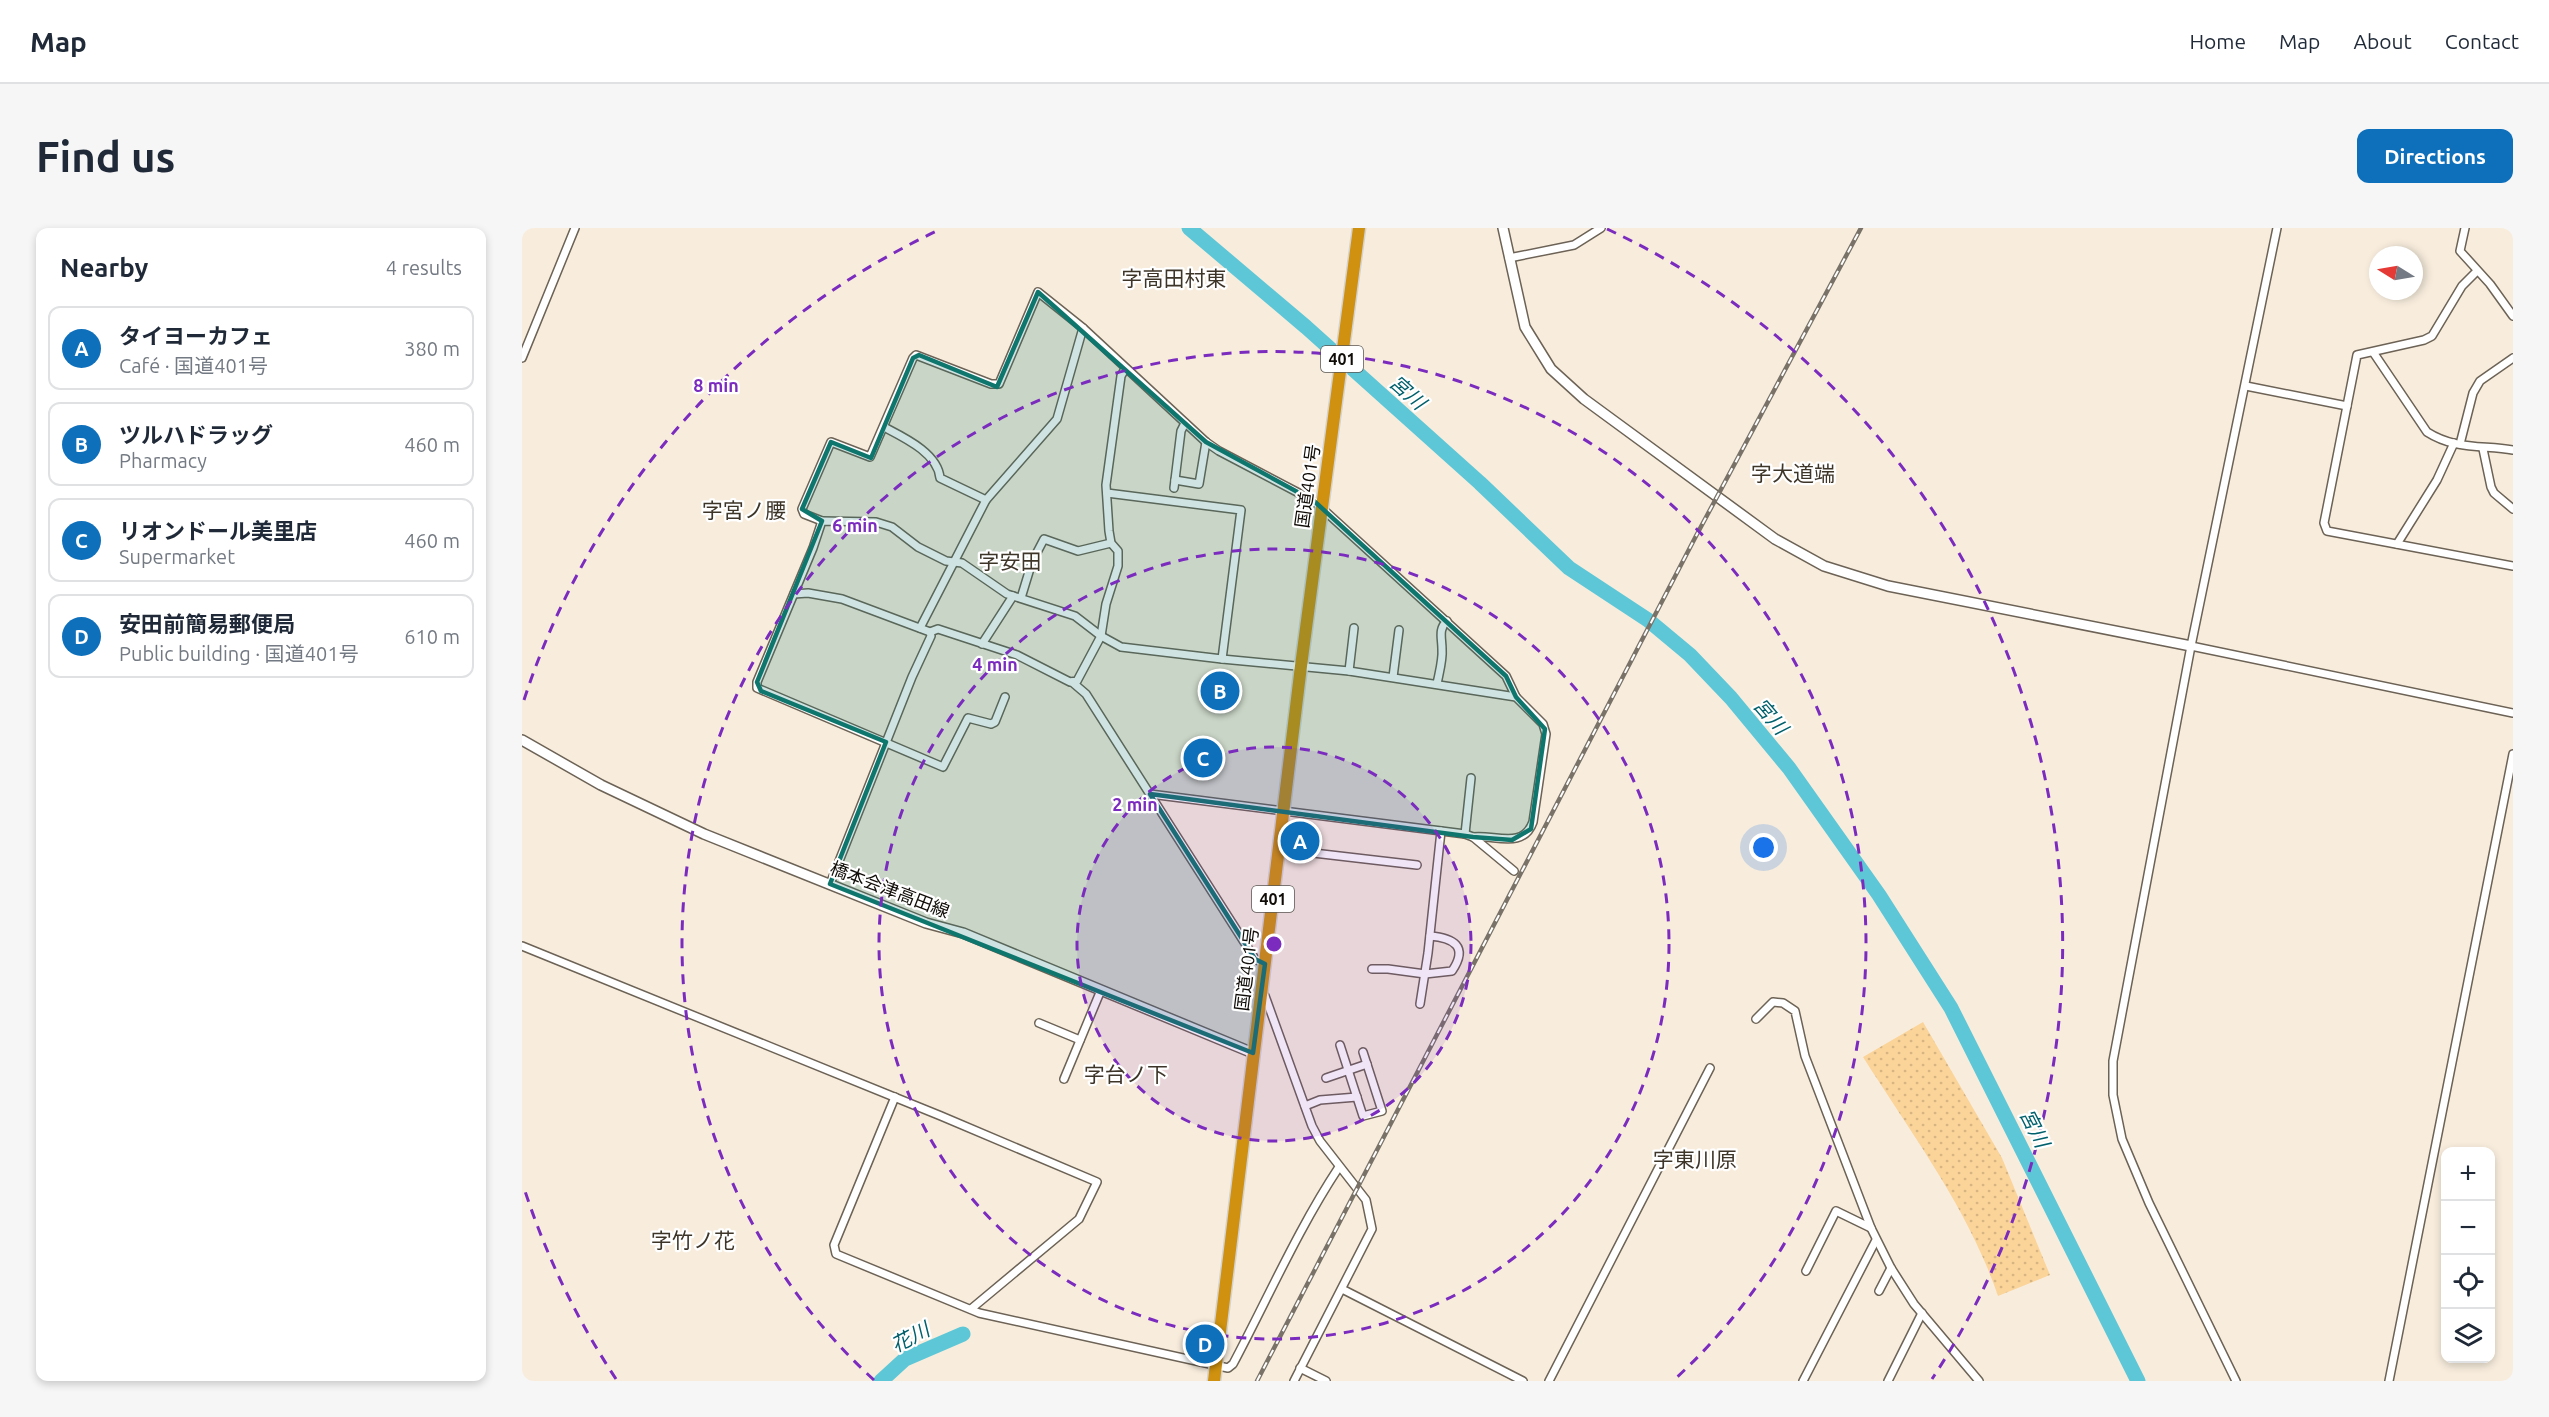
<!DOCTYPE html>
<html lang="en">
<head>
<meta charset="utf-8">
<style>
  body { margin:0; font-family:Ubuntu,"Noto Sans JP",sans-serif; background:#f6f6f7; color:#1f2937 }
  .controls { position:absolute; right:18px; bottom:18px; display:grid; overflow:hidden; border-radius:12px; box-shadow:0 3px 9px #0003 }
  .controls button { width:54px; height:54px; display:grid; place-items:center; padding:0; border:0; border-bottom:2px solid #e0e1e3; background:#fff; color:#1f2937; font:30px sans-serif }
  .compass { position:absolute; left:1847px; top:18px; width:54px; height:54px; border-radius:50%; background:#fff; box-shadow:0 3px 9px #0003; rotate:281deg }
  .you { position:absolute; left:1242px; top:620px; width:21px; height:21px; margin:-15px; border:4px solid #fff; border-radius:50%; background:#1a73e8; box-shadow:0 0 0 9px #1a73e833 }
  .badge { display:grid; place-items:center; width:39px; height:39px; border-radius:50%; background:#0e6fbb; color:#fff; font-size:20px; font-weight:700 }
  .pin { position:absolute; translate:-50% -50%; border:3px solid #fff; box-shadow:0 2px 6px #0006 }
  .list { margin:0; padding:0; list-style:none }
  h2 { display:flex; justify-content:space-between; align-items:center; height:78px; margin:0; padding:0 24px; font-size:26px }
  h2 small { font-size:20px; font-weight:400; color:#747a83 }
  .list li { display:grid; grid-template-columns:39px 1fr auto; gap:18px; align-items:center; box-sizing:border-box; height:84px; margin:0 12px 12px; padding:0 12px; border:2px solid #e0e1e3; border-radius:12px }
  .list b { display:block; font-size:22px; white-space:nowrap }
  .list p { margin:0; font-size:20px; white-space:nowrap; color:#747a83 }
  .list em { font-size:20px; font-style:normal; color:#747a83 }
  .icon { flex:none; width:33px; height:33px; fill:none; stroke:currentColor; stroke-width:2; stroke-linecap:round; stroke-linejoin:round }
  .map { position:relative; flex:none; width:1991px; height:1153px; overflow:hidden; border-radius:12px }
  header { display:flex; align-items:center; gap:36px; box-sizing:border-box; height:84px; padding:0 30px; background:#fff; border-bottom:2px solid #e0e1e3 }
  header strong { font-size:28px }
  nav { display:flex; gap:33px; margin-inline-start:auto; font-size:21px }
  .intro { display:flex; align-items:center; justify-content:space-between; box-sizing:border-box; height:144px; padding:0 36px }
  h1 { margin:0; font-size:42px }
  .button { padding:15px 27px; border-radius:12px; background:#0e6fbb; color:#fff; font-size:21px; font-weight:700 }
  main { display:flex; gap:36px; padding:0 36px }
  aside { flex:1; background:#fff; border-radius:12px; box-shadow:0 3px 9px #0003 }
  .map>svg:first-child { display:block }
</style>
</head>
<body>
<header>
<strong>Map</strong>
<nav><a>Home</a><a>Map</a><a>About</a><a>Contact</a></nav>
</header>
<div class="intro"><h1>Find us</h1><a class="button">Directions</a></div>
<main>
<aside>
<h2>Nearby<small>4 results</small></h2>
<ul class="list">
<li><span class="badge">A</span><div><b>タイヨーカフェ</b><p>Café · 国道401号</p></div><em>380 m</em></li>
<li><span class="badge">B</span><div><b>ツルハドラッグ</b><p>Pharmacy</p></div><em>460 m</em></li>
<li><span class="badge">C</span><div><b>リオンドール美里店</b><p>Supermarket</p></div><em>460 m</em></li>
<li><span class="badge">D</span><div><b>安田前簡易郵便局</b><p>Public building · 国道401号</p></div><em>610 m</em></li>
</ul>
</aside>
<div class="map">
<svg width="1991" height="1153" viewBox="0 0 1991 1153">
  <defs>
    <pattern id="grass-dots" width="8" height="8" patternUnits="userSpaceOnUse" patternTransform="scale(1.5)"><rect width="8" height="8" fill="#fbd49a"/><path d="M2 2h.1M6 6h.1" fill="none" stroke="#d6b583" stroke-width="1.8" stroke-linecap="round"/></pattern>
  </defs>
  <rect width="100%" height="100%" fill="#f8eddd"/>
  <!-- grass -->
  <path fill="url(#grass-dots)" d="M1401 794 1480 930 1528 1047 1476 1068C1447 982 1389 905 1341 829Z"/>
  <g fill="none" stroke-linecap="round" stroke-linejoin="round">
    <!-- river -->
    <g stroke="#5ec7d7" stroke-width="15">
      <polyline points="667,0 784,99 958,255 1047,340 1126,392 1168,427 1209,470 1267,540 1357,667 1429,780 1616,1153"/>
      <polyline points="359,1153 383,1131 441,1106"/>
    </g>
    <defs>
      <g id="street">
        <polyline points="1943,0 1938,23 1968,56 1991,88"/>
        <polyline points="987,30 1052,17 1079,0"/>
        <polyline points="1955,43 1940,58 1910,108 1902,112 1835,127 1802,295 1805,303 1991,338"/>
        <path d="M1851 124 1905 204C1933 222 1961 217 1991 222"/>
        <polyline points="0,130 53,0"/>
        <polyline points="1724,158 1825,178"/>
        <path d="M362 199C381 209 416 225 418 250L464 272"/>
        <polyline points="1938,216 1951,165 1958,153 1991,130"/>
        <polyline points="1961,221 1969,259 1972,265 1991,281"/>
        <polyline points="653,252 677,256 684,214"/>
        <polyline points="652,260 659,203 663,195"/>
        <polyline points="585,265 719,282 700,431"/>
        <polyline points="300,293 282,286 280,281 309,214 348,229 391,130 394,127 469,156 477,156 516,64 561,100 684,214 697,223 792,273 984,448 994,469"/>
        <polyline points="1875,316 1915,252 1932,215"/>
        <polyline points="272,366 286,365 320,371 408,404 409,408 390,449 308,656"/>
        <polyline points="499,370 510,334 522,311 556,323 589,315"/>
        <polyline points="398,400 464,272 535,191 561,100"/>
        <polyline points="408,404 416,401 495,427 548,454 555,453 579,408 584,376 596,338 596,323 589,315 587,303 584,257 599,148 603,141"/>
        <polyline points="460,416 491,368"/>
        <polyline points="1669,418 1991,485"/>
        <polyline points="827,443 832,400"/>
        <polyline points="871,449 877,402"/>
        <polyline points="550,454 564,466 733,731 743,736"/>
        <path d="M915 456C917 445 921 432 920 421 920 410 916 401 925 393"/>
        <path d="M483 469 473 494 469 496 446 490 421 539 235 460V454L291 320 300 293 354 294 370 299 396 319 424 333 440 335 485 366 553 388 579 408 599 419 700 431 827 443 994 469 1021 496 1024 506 1011 594C1001 622 972 606 951 609"/>
        <polyline points="628,566 943,606 951,609 992,643"/>
        <polyline points="943,606 949,550"/>
        <polyline points="757,621 895,637"/>
        <polyline points="0,718 419,888 575,954 557,991 449,1081"/>
        <path d="M850 741H866L903 746 930 743C947 718 931 710 908 708"/>
        <polyline points="739,765 743,768 790,898 798,913 844,972 850,1001 772,1153"/>
        <polyline points="898,776 906,725 919,603"/>
        <polyline points="1234,791 1251,774 1261,775 1273,783 1283,828 1349,1000 1369,1040 1392,1076 1457,1153"/>
        <polyline points="517,795 558,812"/>
        <polyline points="818,817 841,888 860,883 841,824"/>
        <polyline points="804,850 845,836"/>
        <polyline points="542,851 579,762"/>
        <path d="M373 869 312 1017 314 1026 457 1085 706 1140 711 1136C746 1070 776 1001 817 939"/>
        <polyline points="783,878 798,872 835,869"/>
        <polyline points="1284,1043 1314,983 1349,1000"/>
        <polyline points="820,1061 1001,1153"/>
        <polyline points="1357,1063 1369,1040"/>
        <polyline points="778,1140 804,1153"/>
        <polyline points="1027,1153 1188,840"/>
        <polyline points="1281,1153 1354,1012"/>
        <polyline points="1366,1153 1400,1085"/>
        <polyline points="1714,1153 1627,975 1600,911 1591,867 1591,833 1669,418 1755,0"/>
        <polyline points="1867,1153 1991,526"/>
      </g>
      <g id="secondary">
        <polyline points="981,0 1003,99 1029,141 1062,171 1253,311 1302,338 1366,358 1669,418"/>
        <polyline points="0,512 79,557 182,606 404,695 441,705 731,825"/>
      </g>
      <polyline id="highway" points="692,1153 779,438 837,0"/>
    </defs>
    <!-- street casing -->
    <use href="#street" stroke="#6c6255" stroke-width="10"/>
    <!-- secondary casing -->
    <use href="#secondary" stroke="#6c6255" stroke-width="12"/>
    <!-- highway casing -->
    <use href="#highway" stroke="#d4d3d2" stroke-width="15"/>
    <!-- street -->
    <use href="#street" stroke="#fff" stroke-width="7"/>
    <!-- secondary -->
    <use href="#secondary" stroke="#fff" stroke-width="9"/>
    <!-- highway -->
    <use href="#highway" stroke="#cf910f" stroke-width="12"/>
    <defs>
      <polyline id="rail" points="735,1153 1174,308 1339,0"/>
    </defs>
    <!-- rail casing -->
    <use href="#rail" stroke="#797268" stroke-width="4.5"/>
    <!-- rail -->
    <use href="#rail" stroke="#fff" stroke-width="2" stroke-dasharray="7" stroke-linecap="butt"/>
  </g>
  <!-- marked area -->
  <path fill="#0f766e" fill-opacity="0.2" stroke="#0f766e" stroke-width="4.5" stroke-linejoin="round" d="M516 64 684 214 792 273 984 448 994 469 1023 501 1009 601 990 612 951 609 628 566 733 731 743 736 731 825 308 656 364 514 239 463 235 454 300 293 280 281 309 214 349 230 391 130 397 127 475 159Z"/>
  <!-- distance rings -->
  <circle cx="752" cy="716" r="197" fill="#7b2cbf" fill-opacity=".12"/>
  <g fill="none" stroke="#7b2cbf" stroke-width="3" stroke-dasharray="10 8">
    <circle cx="752" cy="716" r="197"/>
    <circle cx="752" cy="716" r="395"/>
    <path d="M352 1152A592 592 0 1 1 1152 1152"/>
    <path d="M94 1151A789 789 0 0 1 2 960M2 472A789 789 0 0 1 419 1M1085 1A789 789 0 0 1 1410 1151"/>
  </g>
  <g text-anchor="middle" dominant-baseline="central" stroke-width="4.5" stroke-linejoin="round" paint-order="stroke">
    <!-- shield labels -->
    <g fill="#fff" stroke="#585551" stroke-width="1.5">
      <rect x="799" y="118" width="42" height="26" rx="4.5"/>
      <rect x="730" y="658" width="42" height="26" rx="4.5"/>
    </g>
    <g font-size="16" font-weight="bold" fill="#100c07">
      <text x="820" y="131">401</text>
      <text x="751" y="671">401</text>
    </g>
    <!-- street labels -->
    <g font-size="18" fill="#100c07" stroke="#fff">
      <text transform="translate(785 258) rotate(-82)">国道401号</text>
      <text transform="translate(368 661) rotate(21)">橋本会津高田線</text>
      <text transform="translate(724 741) rotate(-83)">国道401号</text>
    </g>
    <!-- water labels -->
    <g font-size="20" font-style="italic" fill="#00606b" stroke="#fff">
      <text transform="translate(886 164) rotate(42)">宮川</text>
      <text transform="translate(1249 488) rotate(49)">宮川</text>
      <text transform="translate(1513 900) rotate(63)">宮川</text>
      <text transform="translate(388 1109) rotate(-28)">花川</text>
    </g>
    <!-- quarter labels -->
    <g font-size="21" fill="#3e3529" stroke="#fff">
      <text x="652" y="50">字高田村東</text>
      <text x="1271" y="245">字大道端</text>
      <text x="222" y="282">字宮ノ腰</text>
      <text x="488" y="333">字安田</text>
      <text x="604" y="846">字台ノ下</text>
      <text x="1173" y="931">字東川原</text>
      <text x="171" y="1012">字竹ノ花</text>
    </g>
  </g>
  <circle cx="752" cy="716" r="9" fill="#7b2cbf" stroke="#fff" stroke-width="3"/>
  <g font-size="18" text-anchor="middle" font-weight="bold" fill="#7b2cbf" stroke="#fff" stroke-width="4.5" stroke-linejoin="round" paint-order="stroke">
    <text x="194" y="164">8 min</text>
    <text x="333" y="304">6 min</text>
    <text x="473" y="443">4 min</text>
    <text x="613" y="583">2 min</text>
  </g>
</svg>
<div class="controls">
<button>+</button>
<button>−</button>
<button><svg class="icon" aria-label="locate" viewBox="0 0 24 24"><circle cx="12" cy="12" r="6"/><path d="M12 2v4M12 18v4M2 12h4M18 12h4"/></svg></button>
<button><svg class="icon" aria-label="layers" viewBox="0 0 24 24"><path d="M12 4l9 5-9 5-9-5zM3 14l9 5 9-5"/></svg></button>
</div>
<svg class="compass" viewBox="-18 -18 36 36"><path d="M0-13l5 13h-10z" fill="#e53935"/><path d="M0 13l5-13h-10z" fill="#747a83"/></svg>
<div class="you"></div>
<div class="pin badge" style="left:778px;top:613px">A</div>
<div class="pin badge" style="left:698px;top:463px">B</div>
<div class="pin badge" style="left:681px;top:530px">C</div>
<div class="pin badge" style="left:683px;top:1116px">D</div>
</div>
</main>
</body>
</html>
